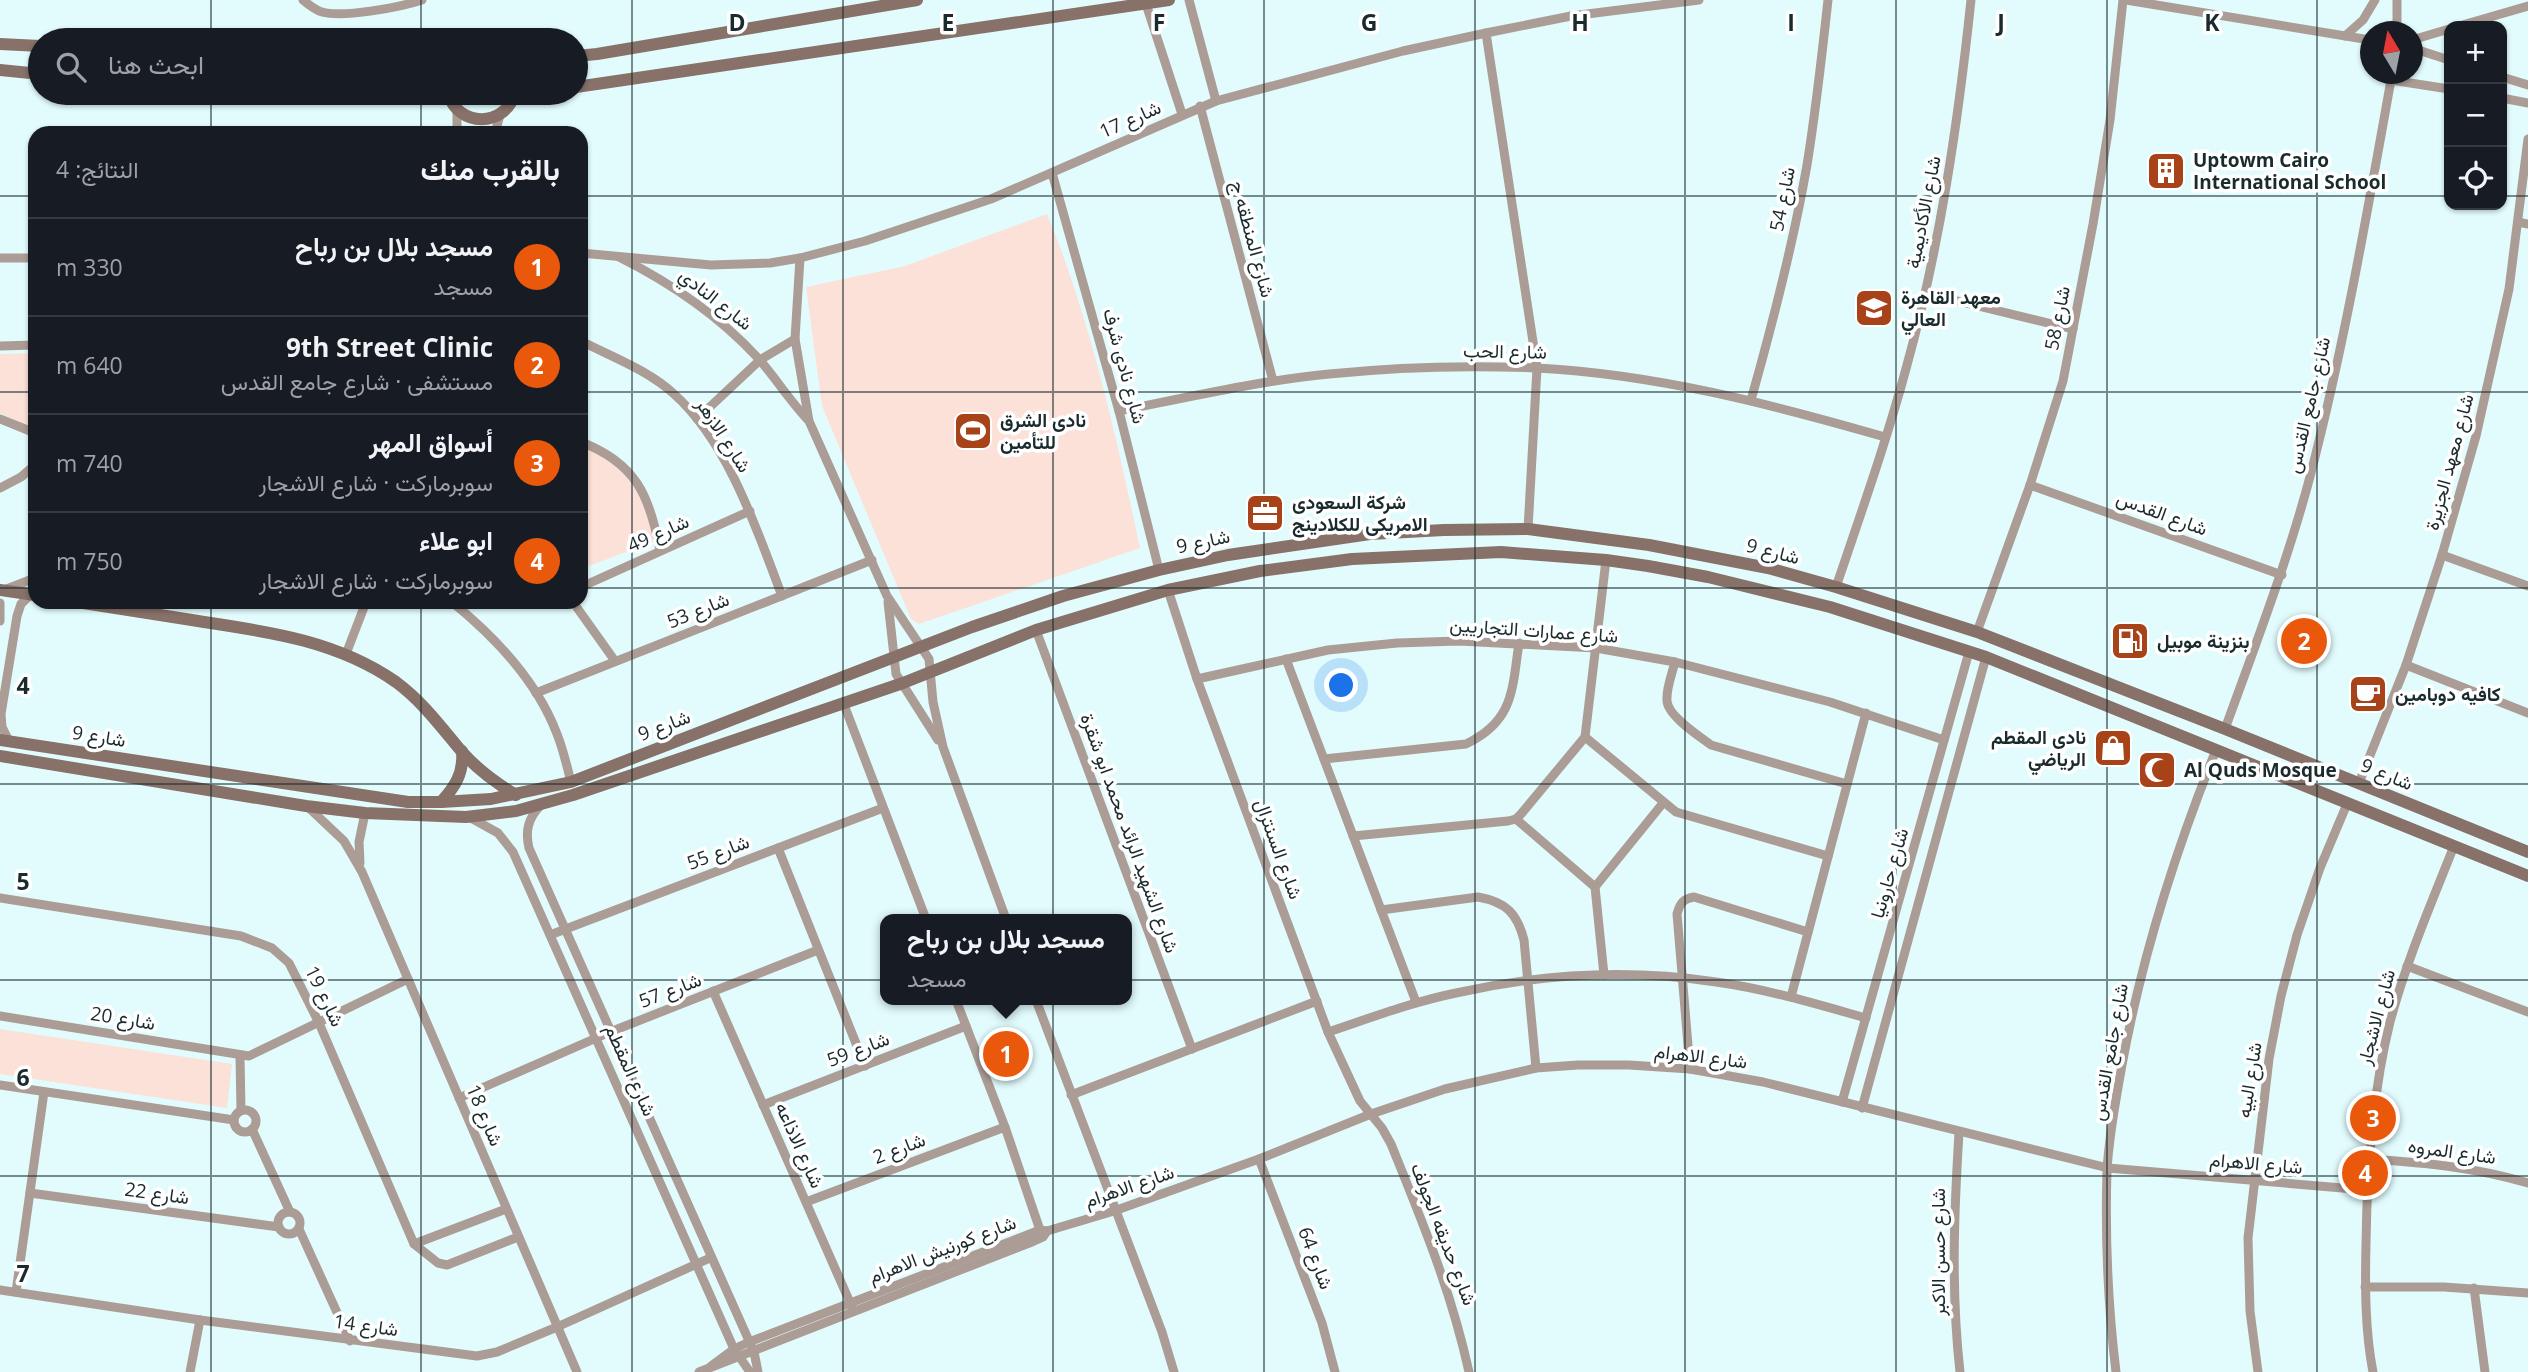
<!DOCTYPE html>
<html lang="ar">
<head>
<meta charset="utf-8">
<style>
  body { margin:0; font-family:"Open Sans",Vazirmatn,sans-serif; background:#20242c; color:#f1f3f6; direction:rtl }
  .controls { position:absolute; right:21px; top:21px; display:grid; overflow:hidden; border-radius:14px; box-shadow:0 2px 5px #0004 }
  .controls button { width:63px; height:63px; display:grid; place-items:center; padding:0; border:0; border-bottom:2px solid #363941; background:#171b24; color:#f1f3f6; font:35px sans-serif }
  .compass { position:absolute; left:2360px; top:21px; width:63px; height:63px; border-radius:50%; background:#171b24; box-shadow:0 2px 5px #0004; rotate:350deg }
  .you { position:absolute; left:1342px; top:686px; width:24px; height:24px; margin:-18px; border:5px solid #fff; border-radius:50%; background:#1a73e8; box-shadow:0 0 0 10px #1a73e833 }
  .badge { display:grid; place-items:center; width:46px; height:46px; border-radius:50%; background:#ea580c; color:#fff; font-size:23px; font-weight:700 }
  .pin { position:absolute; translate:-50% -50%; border:4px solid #fff; box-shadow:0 2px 7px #0006 }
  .popup { position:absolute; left:880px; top:914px; width:252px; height:91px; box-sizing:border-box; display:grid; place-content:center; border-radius:14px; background:#171b24; filter:drop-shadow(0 2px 5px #0005); font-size:23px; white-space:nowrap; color:#9ea1a6 }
  .popup b { font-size:26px; color:#f1f3f6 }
  .popup::after { content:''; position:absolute; left:50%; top:100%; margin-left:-14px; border:14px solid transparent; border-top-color:#171b24 }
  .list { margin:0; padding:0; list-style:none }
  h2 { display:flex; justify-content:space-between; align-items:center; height:91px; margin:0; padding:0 28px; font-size:30px }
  h2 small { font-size:23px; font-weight:400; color:#9ea1a6 }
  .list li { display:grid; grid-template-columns:46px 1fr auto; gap:21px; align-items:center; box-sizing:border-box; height:98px; padding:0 28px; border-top:2px solid #363941 }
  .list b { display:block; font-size:26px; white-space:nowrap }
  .list p { margin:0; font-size:23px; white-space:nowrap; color:#9ea1a6 }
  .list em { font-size:23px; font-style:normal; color:#9ea1a6 }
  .icon { flex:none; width:38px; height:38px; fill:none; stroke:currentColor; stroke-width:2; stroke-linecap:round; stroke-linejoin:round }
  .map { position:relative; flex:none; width:2528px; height:1372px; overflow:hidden; direction:ltr }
  .search { position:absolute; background:#171b24; box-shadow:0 2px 5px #0004; left:28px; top:28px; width:560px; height:77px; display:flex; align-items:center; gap:18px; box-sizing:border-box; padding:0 24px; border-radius:38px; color:#9ea1a6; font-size:26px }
  .panel { position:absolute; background:#171b24; box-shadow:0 2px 5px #0004; left:28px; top:126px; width:560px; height:483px; border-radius:21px; direction:rtl }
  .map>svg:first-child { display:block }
</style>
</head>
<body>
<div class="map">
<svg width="2528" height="1372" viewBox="0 0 2528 1372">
  <rect width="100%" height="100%" fill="#e2fcfe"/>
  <!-- green -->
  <g fill="#fbe1d8">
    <path d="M1047 214C1091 320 1116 436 1140 548L919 624 911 619 822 406 806 287 905 266Z"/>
    <polygon points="35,353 35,430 0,413 0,354"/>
    <path d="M581 437C636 459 640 489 658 540L581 569Z"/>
    <polygon points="0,1029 232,1064 227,1108 0,1074"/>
  </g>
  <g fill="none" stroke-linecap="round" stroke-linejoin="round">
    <!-- minor -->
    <g stroke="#ac9c96" stroke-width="9">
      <path d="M303 0C309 5 315 10 322 12 343 18 401 7 422 0"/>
      <polyline points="1189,0 1216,101"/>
      <polyline points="2126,0 2370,40"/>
      <polyline points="2397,0 2397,32"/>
      <polyline points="1146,4 1182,114"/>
      <polyline points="2459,26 2528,6"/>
      <polyline points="1486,33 1537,368 1528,529"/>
      <polyline points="2345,36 2363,20 2375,0"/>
      <polyline points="2412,40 2449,29"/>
      <polyline points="2412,48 2449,60"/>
      <polyline points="2393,74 2391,80 2449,89"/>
      <polyline points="2502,77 2528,85"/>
      <polyline points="2502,98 2528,103"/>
      <polyline points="1200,106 1273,381"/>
      <polyline points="457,133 457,110"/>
      <polyline points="495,133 500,115"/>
      <polyline points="1052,173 1119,411 1159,570"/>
      <polyline points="2518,222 2528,224"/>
      <polyline points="581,253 711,265 770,263 800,258 865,241 991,199 1216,101 1403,51 1486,33 1571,16 1699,0"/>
      <path d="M619 257C671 283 718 315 757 357 775 377 789 400 808 420"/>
      <polyline points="0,258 35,258"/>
      <polyline points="800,258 795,339 809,421 887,596 929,659 933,702 943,747 1006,919"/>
      <polyline points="1925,293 2073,329"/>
      <path d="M581 341C612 357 648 370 674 394 728 442 757 530 782 596"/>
      <polyline points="0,346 35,345"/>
      <path d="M1751 400C1773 322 1793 245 1807 165 1816 110 1822 55 1828 0"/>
      <path d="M1119 411C1189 397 1258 381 1329 374 1397 367 1467 365 1536 368 1655 374 1771 404 1885 437"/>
      <polyline points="0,419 35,433"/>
      <polyline points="697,419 760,360 795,339"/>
      <path d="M581 442C636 463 650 496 660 551"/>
      <polyline points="2030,485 2282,575"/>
      <polyline points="0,488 21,477 35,465"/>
      <polyline points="2442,555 2528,586"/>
      <polyline points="581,587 750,511"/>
      <path d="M1836 587C1861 513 1887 440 1907 365 1940 246 1958 123 1971 0"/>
      <polyline points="4,590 35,578"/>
      <path d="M1168 590 1197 679 1328 1032 1360 1101 1382 1128 1391 1144C1422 1221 1451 1290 1469 1372"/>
      <path d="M452 602C495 637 537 681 557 734 563 749 567 766 571 782"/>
      <polyline points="573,602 615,661"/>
      <polyline points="888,602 896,674 938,740"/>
      <polyline points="0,603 0,621"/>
      <polyline points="1036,630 1192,1049"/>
      <polyline points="1977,632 2030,485 2063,381 2093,224 2110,120 2123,0"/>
      <polyline points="346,654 366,602"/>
      <polyline points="1286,659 1416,1002"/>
      <path d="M1675 662C1672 674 1666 688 1667 701 1668 716 1699 736 1711 745L1847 784"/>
      <polyline points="2406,665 2528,713"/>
      <polyline points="1197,679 1328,650 1397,643 1459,641 1596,648 1675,662 1830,702 1944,740"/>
      <polyline points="536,693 872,560"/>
      <polyline points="843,702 926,919"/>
      <path d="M2225 729C2259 635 2295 542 2318 445 2348 324 2369 202 2391 80"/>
      <polyline points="1585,737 1676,812 1828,856"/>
      <polyline points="9,741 2,727 1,714 17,616 21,604 30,595"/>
      <path d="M1324 759 1466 744C1514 721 1512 690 1519 643"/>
      <polyline points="2359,783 2406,665 2442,555 2476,436 2509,289 2528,139"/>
      <path d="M541 805C528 818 525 831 529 848L754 1352 758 1372"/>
      <polyline points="309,808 344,841 362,872 577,1372"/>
      <polyline points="471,818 498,833 513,852 734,1349 750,1372"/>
      <polyline points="1516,819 1595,887 1604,975"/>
      <polyline points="1353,836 1508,821 1516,819 1521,814 1585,737 1606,560"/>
      <polyline points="778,848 865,1066"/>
      <polyline points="360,863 359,842 365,813"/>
      <polyline points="1595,887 1663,803"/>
      <polyline points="0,898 241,936 272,948 289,963 319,1023 414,1244 438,1263 447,1265 518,1237"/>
      <path d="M1381 910 1478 897C1506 902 1517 913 1524 940L1536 1068"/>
      <polyline points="550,935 883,808"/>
      <polyline points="2407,966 2528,1012"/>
      <polyline points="713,991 852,1307"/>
      <polyline points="1791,997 1866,713"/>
      <polyline points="956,1000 1005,1127 1042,1236"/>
      <polyline points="1036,1000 1162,1332 1174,1372"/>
      <polyline points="0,1016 249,1056 408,979"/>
      <path d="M1328 1032C1370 1018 1412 1002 1456 993 1540 974 1630 969 1716 982 1767 989 1816 1004 1866 1018"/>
      <polyline points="240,1056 241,1111"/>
      <path d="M1690 1069 1677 914C1680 903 1683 899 1694 897L1808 932"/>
      <polyline points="0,1085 234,1120"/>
      <polyline points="1071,1095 1317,1001"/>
      <polyline points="459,1098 610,1032 818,950"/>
      <polyline points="1842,1102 1969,652"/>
      <polyline points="763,1105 966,1026"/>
      <polyline points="1862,1108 1986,657"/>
      <circle cx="245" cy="1121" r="11"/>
      <polyline points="252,1129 290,1212"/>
      <path d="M1959 1133C1954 1213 1951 1292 1960 1372"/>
      <polyline points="1259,1159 1322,1323 1335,1372"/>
      <path d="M2369 1159C2427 1163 2473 1167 2528 1183"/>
      <polyline points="30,1193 279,1227"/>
      <polyline points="806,1202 1005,1127"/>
      <circle cx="289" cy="1223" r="11"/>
      <polyline points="299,1229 350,1341"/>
      <polyline points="414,1244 506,1209"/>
      <polyline points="2365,1287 2444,1287 2528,1293"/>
      <polyline points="2474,1288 2485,1372"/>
      <polyline points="0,1290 200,1320 477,1356 497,1352 557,1327 710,1258"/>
      <polyline points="16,1292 44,1092"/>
      <polyline points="711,1366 734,1349 749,1342 1040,1230 1047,1231 1114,1211 1259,1159 1371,1114 1445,1089 1536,1068 1578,1065 1629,1065 1690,1069 1763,1082 2108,1168 2366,1190"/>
      <polyline points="190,1372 200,1320"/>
      <polyline points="699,1372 1032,1242 1043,1237 1047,1231"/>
      <path d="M2116 1372C2108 1306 2105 1237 2107 1170 2109 1135 2116 1099 2122 1065 2142 956 2175 852 2216 750"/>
      <polyline points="2258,1372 2250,1311 2248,1238 2269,1059 2281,996 2297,935 2320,868 2347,804"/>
      <path d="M2373 1372C2365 1331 2365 1286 2366 1244 2367 1170 2372 1094 2390 1022 2406 962 2431 904 2454 846"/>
    </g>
    <!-- secondary -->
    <g stroke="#877169" stroke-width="12">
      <polyline points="0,44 40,46"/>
      <polyline points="576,56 597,54 917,0"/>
      <polyline points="0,70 40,74"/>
      <polyline points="576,87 1169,0"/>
      <polyline points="351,93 450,98"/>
      <path d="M448 93C458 128 505 128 515 93"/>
      <polyline points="514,96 535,93"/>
      <polyline points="0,590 35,595"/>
      <path d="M77 602C120 609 162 615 204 622 272 632 339 642 396 682 423 702 441 727 462 752 478 770 496 783 516 795"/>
      <polyline points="0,740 408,802 441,802 491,799 571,782 972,627 1063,596 1159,570 1228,555 1370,534 1444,530 1528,529 1649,545 1768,568 1836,587 1977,632 2225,729 2528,852"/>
      <polyline points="0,756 306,806 365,813 466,817 516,811 573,795 903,683 1036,630 1168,590 1260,571 1352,559 1501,552 1606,560 1648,566 1708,577 1830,607 1986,657 2528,876"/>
      <path d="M441 802C455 787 464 773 462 751"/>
    </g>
  </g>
  <!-- grid -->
  <path fill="none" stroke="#1a2b2d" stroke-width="2" stroke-opacity="0.55" d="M211 0V40M421 0V40M632 0V1372M843 0V1372M1053 0V1372M1264 0V1372M1475 0V1372M1685 0V1372M1896 0V1372M2107 0V1372M2317 0V1372M211 93V133M421 93V133M0 196H35M581 196H2449M2502 196H2528M0 392H35M581 392H2528M0 588H35M581 588H2528M211 602V1372M421 602V1372M0 784H2528M0 980H2528M0 1176H2528"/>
  <!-- icons -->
  <defs>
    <symbol id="building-square" viewBox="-11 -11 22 22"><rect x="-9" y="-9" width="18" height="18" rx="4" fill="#a84218" stroke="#fff"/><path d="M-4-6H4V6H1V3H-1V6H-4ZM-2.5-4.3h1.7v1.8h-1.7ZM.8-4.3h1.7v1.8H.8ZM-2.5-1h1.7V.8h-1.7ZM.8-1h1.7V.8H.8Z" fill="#fff"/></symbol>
    <symbol id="university-square" viewBox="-11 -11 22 22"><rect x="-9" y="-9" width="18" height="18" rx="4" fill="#a84218" stroke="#fff"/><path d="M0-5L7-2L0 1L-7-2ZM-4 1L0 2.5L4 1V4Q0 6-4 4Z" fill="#fff"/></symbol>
    <symbol id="stadium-square" viewBox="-11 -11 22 22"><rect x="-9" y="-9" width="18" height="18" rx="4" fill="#a84218" stroke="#fff"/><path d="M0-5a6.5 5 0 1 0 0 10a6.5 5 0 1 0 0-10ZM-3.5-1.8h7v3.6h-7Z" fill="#fff"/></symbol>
    <symbol id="office-square" viewBox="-11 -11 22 22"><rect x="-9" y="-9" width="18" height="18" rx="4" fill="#a84218" stroke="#fff"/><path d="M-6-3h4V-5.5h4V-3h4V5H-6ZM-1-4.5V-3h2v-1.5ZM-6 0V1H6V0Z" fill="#fff"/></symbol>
    <symbol id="fuel-square" viewBox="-11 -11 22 22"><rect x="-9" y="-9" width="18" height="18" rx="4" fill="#a84218" stroke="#fff"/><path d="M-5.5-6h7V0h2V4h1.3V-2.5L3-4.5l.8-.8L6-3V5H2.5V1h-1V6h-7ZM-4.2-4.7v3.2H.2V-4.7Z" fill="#fff"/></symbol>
    <symbol id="cafe-square" viewBox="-11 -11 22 22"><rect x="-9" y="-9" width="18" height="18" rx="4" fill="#a84218" stroke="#fff"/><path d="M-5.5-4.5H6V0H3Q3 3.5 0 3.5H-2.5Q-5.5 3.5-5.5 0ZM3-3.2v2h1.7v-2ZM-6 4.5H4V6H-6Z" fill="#fff"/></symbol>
    <symbol id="shop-square" viewBox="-11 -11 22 22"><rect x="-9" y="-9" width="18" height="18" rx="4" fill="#a84218" stroke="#fff"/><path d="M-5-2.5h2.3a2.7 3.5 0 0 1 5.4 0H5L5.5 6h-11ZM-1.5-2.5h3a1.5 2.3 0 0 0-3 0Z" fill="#fff"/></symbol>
    <symbol id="mosque-square" viewBox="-11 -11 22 22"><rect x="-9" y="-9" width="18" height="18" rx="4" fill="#a84218" stroke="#fff"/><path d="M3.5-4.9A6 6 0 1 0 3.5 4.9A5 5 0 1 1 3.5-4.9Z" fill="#fff"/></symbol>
  </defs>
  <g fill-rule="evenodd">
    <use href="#building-square" x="2144" y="149" width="44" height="44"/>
    <use href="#university-square" x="1852" y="286" width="44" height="44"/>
    <use href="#stadium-square" x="951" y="409" width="44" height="44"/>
    <use href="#office-square" x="1243" y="491" width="44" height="44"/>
    <use href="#fuel-square" x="2108" y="619" width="44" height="44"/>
    <use href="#cafe-square" x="2346" y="672" width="44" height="44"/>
    <use href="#shop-square" x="2091" y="726" width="44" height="44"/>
    <use href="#mosque-square" x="2135" y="748" width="44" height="44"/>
  </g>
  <g text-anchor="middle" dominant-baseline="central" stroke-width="7" stroke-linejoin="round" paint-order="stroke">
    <!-- street labels -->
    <g font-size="19" fill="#1a2b2d" stroke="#fff">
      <text transform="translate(1130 119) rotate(-24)">شارع 17</text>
      <text transform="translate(1782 199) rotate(-79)">شارع 54</text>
      <text transform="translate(1923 212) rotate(-79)">شارع الأكاديمية</text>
      <text transform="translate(1253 239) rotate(75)">شارع المنطقه ج</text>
      <text transform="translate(716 299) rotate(38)">شارع النادي</text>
      <text transform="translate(2057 318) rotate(-79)">شارع 58</text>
      <text transform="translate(1505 351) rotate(1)">شارع الحب</text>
      <text transform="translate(1125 366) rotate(75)">شارع نادى شرف</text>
      <text transform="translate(2308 405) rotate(-77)">شارع جامع القدس</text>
      <text transform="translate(724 435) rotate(57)">شارع الازهر</text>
      <text transform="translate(2449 462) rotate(-75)">شارع معهد الجزيرة</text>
      <text transform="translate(2162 513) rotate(20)">شارع القدس</text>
      <text transform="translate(658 533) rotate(-24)">شارع 49</text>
      <text transform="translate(1203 541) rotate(-12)">شارع 9</text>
      <text transform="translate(1773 551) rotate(14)">شارع 9</text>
      <text transform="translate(698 610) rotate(-22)">شارع 53</text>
      <text transform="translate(1534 630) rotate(4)">شارع عمارات التجاريين</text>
      <text transform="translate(664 725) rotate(-21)">شارع 9</text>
      <text transform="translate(99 736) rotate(9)">شارع 9</text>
      <text transform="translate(2387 774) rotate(22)">شارع 9</text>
      <text transform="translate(1130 833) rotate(70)">شارع الشهيد الرائد محمد ابو شقرة</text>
      <text transform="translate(1279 849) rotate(70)">شارع السنترال</text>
      <text transform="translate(718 852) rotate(-21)">شارع 55</text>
      <text transform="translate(1889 873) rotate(-74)">شارع حارونيا</text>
      <text transform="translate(670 990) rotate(-21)">شارع 57</text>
      <text transform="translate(325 996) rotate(64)">شارع 19</text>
      <text transform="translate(2376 1017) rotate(-75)">شارع الاشجار</text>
      <text transform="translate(123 1018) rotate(9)">شارع 20</text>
      <text transform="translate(858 1049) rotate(-21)">شارع 59</text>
      <text transform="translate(2109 1052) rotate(-80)">شارع جامع القدس</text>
      <text transform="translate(1701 1056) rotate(7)">شارع الاهرام</text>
      <text transform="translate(631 1070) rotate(66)">شارع المقطم</text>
      <text transform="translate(2249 1080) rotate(-81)">شارع البيه</text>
      <text transform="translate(485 1115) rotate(67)">شارع 18</text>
      <text transform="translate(800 1145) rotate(66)">شارع الاذاعه</text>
      <text transform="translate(899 1148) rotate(-21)">شارع 2</text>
      <text transform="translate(2452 1151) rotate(8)">شارع المروه</text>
      <text transform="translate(2256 1163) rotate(5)">شارع الاهرام</text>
      <text transform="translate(1129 1186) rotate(-19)">شارع الاهرام</text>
      <text transform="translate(157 1193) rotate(8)">شارع 22</text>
      <text transform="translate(1444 1234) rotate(69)">شارع حديقه الجولف</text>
      <text transform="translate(942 1249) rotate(-21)">شارع كورنيش الاهرام</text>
      <text transform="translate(1938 1252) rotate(-90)">شارع حسن الاكبر</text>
      <text transform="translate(1316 1258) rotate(69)">شارع 64</text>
      <text transform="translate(366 1325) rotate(8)">شارع 14</text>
    </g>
    <!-- poi labels -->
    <g font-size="19" font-weight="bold" fill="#1a2b2d" stroke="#fff" text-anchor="start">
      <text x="2193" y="160">Uptowm Cairo<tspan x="2193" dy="22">International School</tspan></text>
      <text x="1901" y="297">معهد القاهرة<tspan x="1901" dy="22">العالي</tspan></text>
      <text x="1000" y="420">نادى الشرق<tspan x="1000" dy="22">للتأمين</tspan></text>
      <text x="1292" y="502">شركة السعودى<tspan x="1292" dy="22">الامريكى للكلادينج</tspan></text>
      <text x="2157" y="641">بنزينة موبيل</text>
      <text x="2395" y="694">كافيه دوبامين</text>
      <text x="2086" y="737" text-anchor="end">نادي المقطم<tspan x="2086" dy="22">الرياضي</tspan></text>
      <text x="2184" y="770">Al Quds Mosque</text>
    </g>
  </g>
  <g font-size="23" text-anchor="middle" font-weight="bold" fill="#1a2b2d" stroke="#fff" stroke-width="7" stroke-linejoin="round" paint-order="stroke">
    <text x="737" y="31">D</text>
    <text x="948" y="31">E</text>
    <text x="1159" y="31">F</text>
    <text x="1369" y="31">G</text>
    <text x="1580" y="31">H</text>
    <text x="1791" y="31">I</text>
    <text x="2001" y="31">J</text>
    <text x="2212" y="31">K</text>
    <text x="23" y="694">4</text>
    <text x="23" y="890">5</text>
    <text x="23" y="1086">6</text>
    <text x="23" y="1282">7</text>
  </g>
</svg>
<div class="controls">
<button>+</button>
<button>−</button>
<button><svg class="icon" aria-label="locate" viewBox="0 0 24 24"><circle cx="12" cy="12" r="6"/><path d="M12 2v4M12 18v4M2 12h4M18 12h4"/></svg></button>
</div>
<svg class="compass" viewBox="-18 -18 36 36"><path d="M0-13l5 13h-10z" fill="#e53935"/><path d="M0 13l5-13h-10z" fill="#9ea1a6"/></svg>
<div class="you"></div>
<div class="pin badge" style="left:1006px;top:1054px">1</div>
<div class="popup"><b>مسجد بلال بن رباح</b>مسجد</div>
<div class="pin badge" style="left:2304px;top:641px">2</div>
<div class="pin badge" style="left:2373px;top:1118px">3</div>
<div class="pin badge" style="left:2365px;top:1173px">4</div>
<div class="search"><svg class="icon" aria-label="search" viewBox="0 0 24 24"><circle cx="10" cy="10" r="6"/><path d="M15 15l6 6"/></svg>ابحث هنا</div>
<section class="panel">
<h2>بالقرب منك<small>النتائج: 4</small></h2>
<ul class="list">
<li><span class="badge">1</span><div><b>مسجد بلال بن رباح</b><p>مسجد</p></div><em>330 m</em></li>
<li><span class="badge">2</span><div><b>9th Street Clinic</b><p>مستشفى · شارع جامع القدس</p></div><em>640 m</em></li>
<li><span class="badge">3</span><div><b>أسواق المهر</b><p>سوبرماركت · شارع الاشجار</p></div><em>740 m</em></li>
<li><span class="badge">4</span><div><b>ابو علاء</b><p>سوبرماركت · شارع الاشجار</p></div><em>750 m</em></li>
</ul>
</section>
</div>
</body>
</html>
